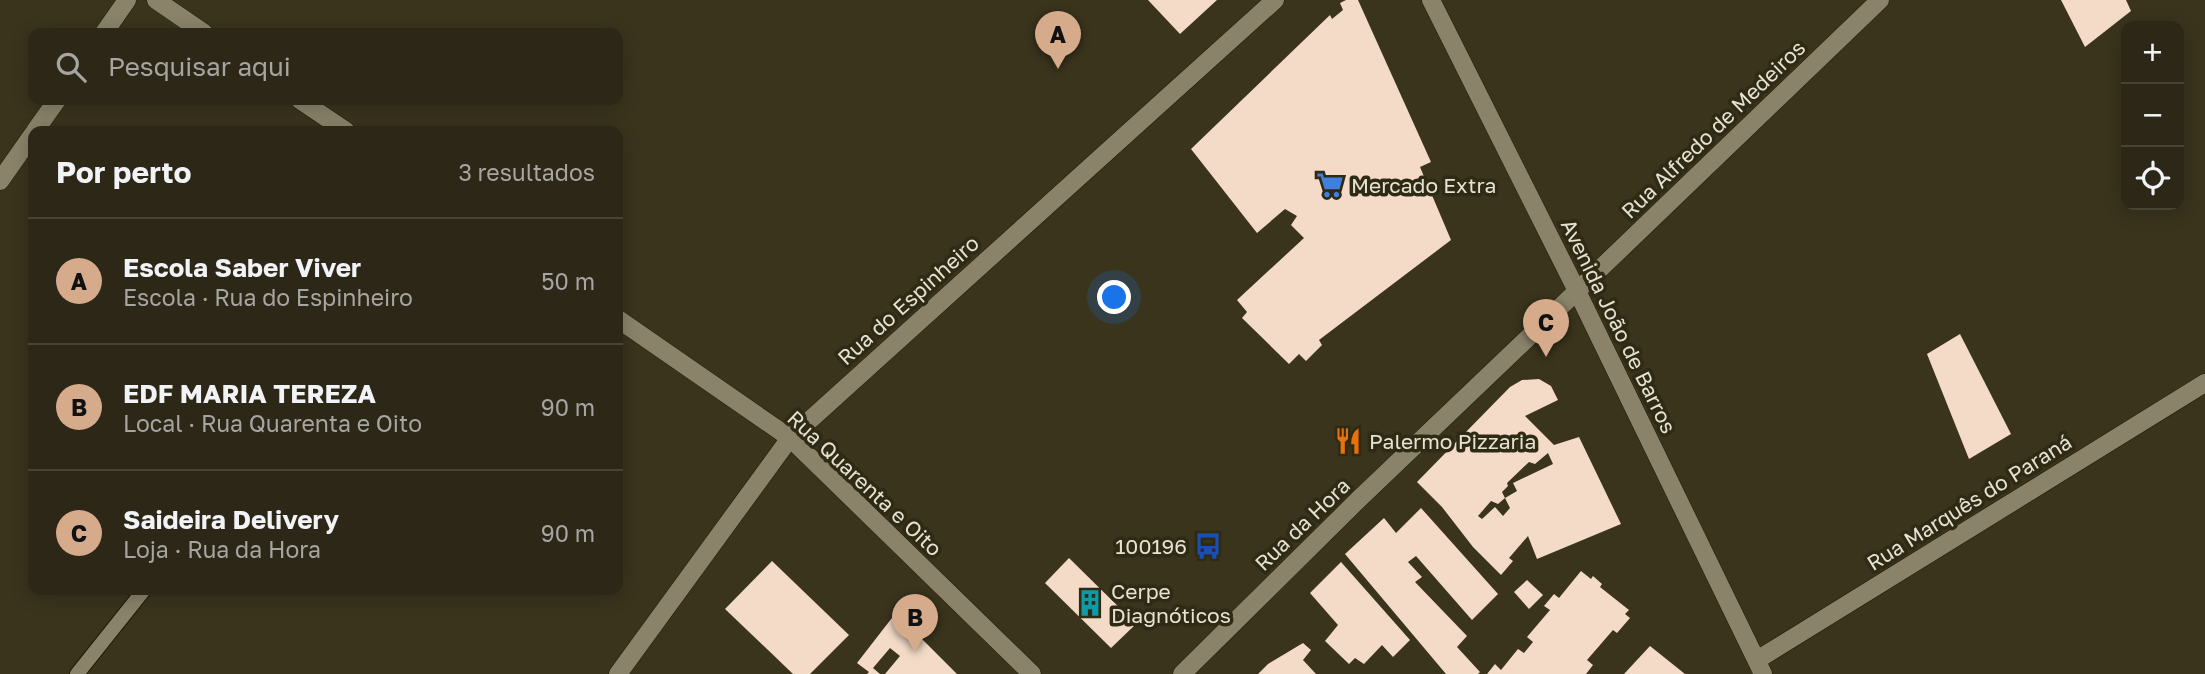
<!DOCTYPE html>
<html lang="pt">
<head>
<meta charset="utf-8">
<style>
  body { margin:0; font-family:"Golos Text",sans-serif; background:#383323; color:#f1f3f6 }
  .controls { position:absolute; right:21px; top:21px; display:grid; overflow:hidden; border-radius:14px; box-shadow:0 4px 18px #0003 }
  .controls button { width:63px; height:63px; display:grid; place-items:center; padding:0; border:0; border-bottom:2px solid #484435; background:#2c2716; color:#f1f3f6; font:35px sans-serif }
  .you { position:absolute; left:1115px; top:298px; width:24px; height:24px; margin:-18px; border:5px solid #fff; border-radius:50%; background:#1a73e8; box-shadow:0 0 0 10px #1a73e833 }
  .badge { display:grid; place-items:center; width:46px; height:46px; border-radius:50%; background:#d6ab8b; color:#111; font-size:23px; font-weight:700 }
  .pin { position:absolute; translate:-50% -58px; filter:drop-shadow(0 2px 4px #0008) }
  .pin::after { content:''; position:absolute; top:37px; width:24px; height:21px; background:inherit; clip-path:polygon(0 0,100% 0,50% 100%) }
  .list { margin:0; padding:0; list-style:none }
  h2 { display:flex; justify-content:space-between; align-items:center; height:91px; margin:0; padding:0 28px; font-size:30px }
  h2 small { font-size:23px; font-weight:400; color:#a6a5a1 }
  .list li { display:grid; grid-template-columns:46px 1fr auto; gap:21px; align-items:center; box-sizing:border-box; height:126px; padding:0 28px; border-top:2px solid #484435 }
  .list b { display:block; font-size:26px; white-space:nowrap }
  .list p { margin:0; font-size:23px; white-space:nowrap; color:#a6a5a1 }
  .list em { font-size:23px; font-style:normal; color:#a6a5a1 }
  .icon { flex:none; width:38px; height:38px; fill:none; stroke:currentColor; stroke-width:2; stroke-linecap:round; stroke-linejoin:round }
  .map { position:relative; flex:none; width:2205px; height:674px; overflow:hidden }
  .search { position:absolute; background:#2c2716; box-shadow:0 4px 18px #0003; left:28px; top:28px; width:595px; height:77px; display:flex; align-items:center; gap:18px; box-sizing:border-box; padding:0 24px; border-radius:14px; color:#a6a5a1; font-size:26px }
  .panel { position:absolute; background:#2c2716; box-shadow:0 4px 18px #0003; left:28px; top:126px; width:595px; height:469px; border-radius:14px }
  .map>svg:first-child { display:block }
</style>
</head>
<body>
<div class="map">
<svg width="2205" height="674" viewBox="0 0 2205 674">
  <rect width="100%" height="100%" fill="#3a341d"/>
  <!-- building -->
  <g fill="#f3dbc7" fill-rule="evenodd">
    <polygon points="1148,0 1217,0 1180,34"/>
    <polygon points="1346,0 1358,0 1431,162 1420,167 1451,240 1319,340 1322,345 1306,361 1299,354 1289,364 1242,318 1247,312 1237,300 1304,238 1291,225 1297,216 1285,209 1257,233 1191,149 1330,15 1332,19 1343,10 1340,3"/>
    <polygon points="2061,0 2126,0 2131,11 2085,47"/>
    <polygon points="1960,334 2011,434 1969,459 1927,354"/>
    <path d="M1539 379 1551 386 1558 400 1525 416 1554 445 1579 437 1621 524 1537 559 1528 536 1509 558 1513 561 1501 575 1473 547 1442 507 1417 482 1510 387 1522 380ZM1548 453 1553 464 1513 483 1517 491 1505 498 1502 492 1508 486 1507 483 1529 462 1535 464ZM1505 498 1510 508 1503 516 1495 507 1482 519 1478 516 1491 501 1498 504Z"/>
    <polygon points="1421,508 1498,594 1472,620 1416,556 1408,562 1422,577 1415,582 1467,636 1457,647 1480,672 1478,674 1446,674 1345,554 1384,518 1396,533"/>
    <polygon points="1069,558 1136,624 1111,648 1045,583"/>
    <polygon points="772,561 849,635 810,674 793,674 725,609"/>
    <polygon points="1341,562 1410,640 1393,657 1382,645 1364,664 1355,658 1349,664 1325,641 1338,625 1310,593"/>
    <polygon points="1581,571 1591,579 1593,576 1602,584 1600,587 1629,610 1625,614 1630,618 1617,633 1613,630 1587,660 1593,665 1586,674 1487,674 1495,664 1501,670 1518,649 1524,653 1533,642 1527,637 1550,610 1544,606 1554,594 1559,598"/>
    <polygon points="1527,580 1543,595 1529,609 1514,592"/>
    <polygon points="895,614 908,625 957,674 885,674 900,656 890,648 873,668 880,674 867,674 869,672 857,663"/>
    <polygon points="1303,643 1311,650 1303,660 1316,674 1258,674 1268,664"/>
    <polygon points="1650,646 1685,674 1624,674"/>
  </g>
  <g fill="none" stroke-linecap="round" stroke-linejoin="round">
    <defs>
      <polyline id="lane" points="77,674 144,590"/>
      <g id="street">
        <polyline points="1577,291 1880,0"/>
        <polyline points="1757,660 2205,383"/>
      </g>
      <g id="secondary">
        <polyline points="156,0 204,33"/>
        <polyline points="1431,0 1577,291 1763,674"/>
        <polyline points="104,33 127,0"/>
        <polyline points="300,100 346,131"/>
        <polyline points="35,131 57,100"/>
        <polyline points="0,181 33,134"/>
        <polyline points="618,319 790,438 1032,674"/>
        <polyline points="618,674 790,438 1275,0"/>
        <polyline points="1182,674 1359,499 1577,291"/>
      </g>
    </defs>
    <!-- lane casing -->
    <use href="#lane" stroke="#211b05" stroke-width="16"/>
    <!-- street casing -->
    <use href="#street" stroke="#211b05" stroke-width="19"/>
    <!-- secondary casing -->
    <use href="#secondary" stroke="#211b05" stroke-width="19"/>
    <!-- lane -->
    <use href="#lane" stroke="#8a836a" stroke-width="14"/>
    <!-- street -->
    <use href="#street" stroke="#8a836a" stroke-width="18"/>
    <!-- secondary -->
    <use href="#secondary" stroke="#8a836a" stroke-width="18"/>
  </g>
  <!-- icons -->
  <defs>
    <symbol id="supermarket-bare" viewBox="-9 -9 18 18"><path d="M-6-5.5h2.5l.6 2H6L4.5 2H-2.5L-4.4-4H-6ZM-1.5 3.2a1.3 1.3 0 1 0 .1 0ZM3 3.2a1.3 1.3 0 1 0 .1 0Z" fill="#3f7fe0" stroke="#2f2a13" stroke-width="2.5" paint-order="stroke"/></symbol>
    <symbol id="restaurant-bare" viewBox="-9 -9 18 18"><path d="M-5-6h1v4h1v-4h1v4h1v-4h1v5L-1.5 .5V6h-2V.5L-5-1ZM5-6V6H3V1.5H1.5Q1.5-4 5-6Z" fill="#e8710a" stroke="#2f2a13" stroke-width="2.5" paint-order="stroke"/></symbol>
    <symbol id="bus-bare" viewBox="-9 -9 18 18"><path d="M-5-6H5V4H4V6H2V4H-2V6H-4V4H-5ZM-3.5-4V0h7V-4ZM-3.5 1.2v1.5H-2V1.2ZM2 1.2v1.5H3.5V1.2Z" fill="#1a4fb4" stroke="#2f2a13" stroke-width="2.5" paint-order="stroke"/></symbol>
    <symbol id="building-bare" viewBox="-9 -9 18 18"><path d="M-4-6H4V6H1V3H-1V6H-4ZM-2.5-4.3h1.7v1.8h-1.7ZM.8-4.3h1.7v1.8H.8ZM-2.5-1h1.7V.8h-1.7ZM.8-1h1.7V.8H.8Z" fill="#0f9aa8" stroke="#2f2a13" stroke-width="2.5" paint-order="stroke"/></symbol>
  </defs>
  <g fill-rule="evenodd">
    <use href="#supermarket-bare" x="1311" y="166" width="38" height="38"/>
    <use href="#restaurant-bare" x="1329" y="422" width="38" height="38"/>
    <use href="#bus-bare" x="1189" y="527" width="38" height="38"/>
    <use href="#building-bare" x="1071" y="584" width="38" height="38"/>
  </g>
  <g text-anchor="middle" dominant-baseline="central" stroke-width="7" stroke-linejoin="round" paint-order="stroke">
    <!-- street labels -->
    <g font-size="21" fill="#e5e2d4" stroke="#2f2a13">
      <text transform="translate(1713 129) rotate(-44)">Rua Alfredo de Medeiros</text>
      <text transform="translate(908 300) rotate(-42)">Rua do Espinheiro</text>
      <text transform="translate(1619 326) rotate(64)">Avenida João de Barros</text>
      <text transform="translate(865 483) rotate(43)">Rua Quarenta e Oito</text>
      <text transform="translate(1969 502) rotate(-32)">Rua Marquês do Paraná</text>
      <text transform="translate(1302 524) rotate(-44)">Rua da Hora</text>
    </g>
    <!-- poi labels -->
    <g font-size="21" fill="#e5e2d4" stroke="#2f2a13" text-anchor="start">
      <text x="1351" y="185">Mercado Extra</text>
      <text x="1369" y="441">Palermo Pizzaria</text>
      <text x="1187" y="546" text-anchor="end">100196</text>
      <text x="1111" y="591">Cerpe<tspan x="1111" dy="24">Diagnóticos</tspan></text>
    </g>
  </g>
</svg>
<div class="controls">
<button>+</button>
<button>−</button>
<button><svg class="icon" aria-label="locate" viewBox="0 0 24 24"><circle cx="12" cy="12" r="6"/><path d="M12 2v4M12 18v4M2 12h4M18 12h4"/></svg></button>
</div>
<div class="you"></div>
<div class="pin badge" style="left:1058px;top:69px">A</div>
<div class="pin badge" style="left:915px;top:652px">B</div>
<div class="pin badge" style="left:1546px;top:357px">C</div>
<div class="search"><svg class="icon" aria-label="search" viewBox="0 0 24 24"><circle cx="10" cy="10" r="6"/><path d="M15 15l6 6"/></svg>Pesquisar aqui</div>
<section class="panel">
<h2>Por perto<small>3 resultados</small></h2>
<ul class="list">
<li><span class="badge">A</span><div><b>Escola Saber Viver</b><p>Escola · Rua do Espinheiro</p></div><em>50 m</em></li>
<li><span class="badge">B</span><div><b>EDF MARIA TEREZA</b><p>Local · Rua Quarenta e Oito</p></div><em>90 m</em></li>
<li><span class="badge">C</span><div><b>Saideira Delivery</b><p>Loja · Rua da Hora</p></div><em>90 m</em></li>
</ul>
</section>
</div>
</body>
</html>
